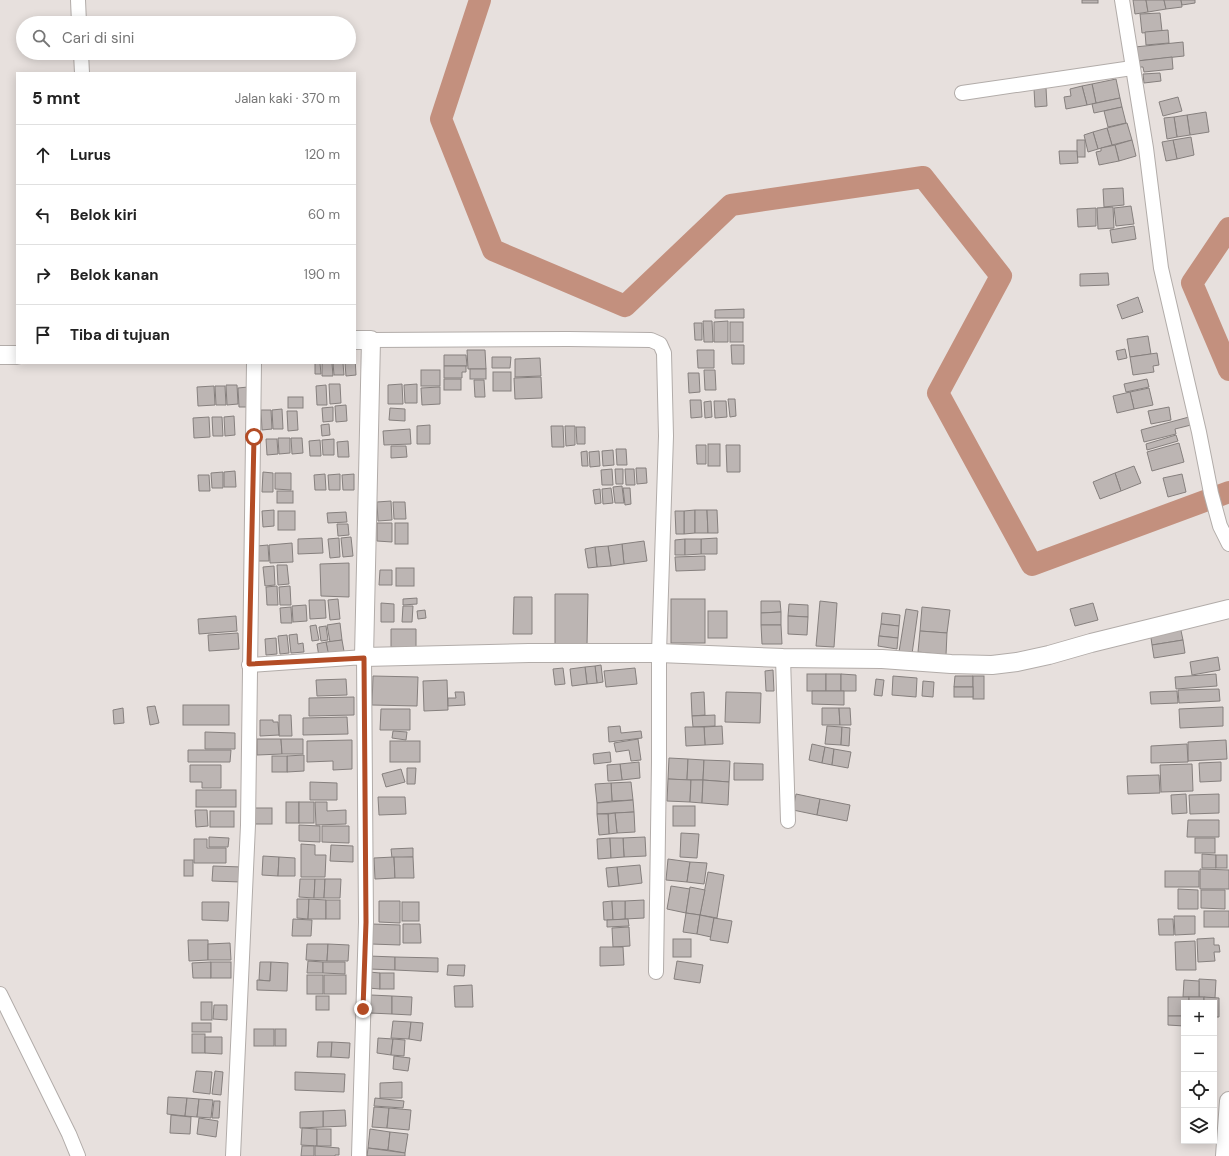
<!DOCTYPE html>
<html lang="id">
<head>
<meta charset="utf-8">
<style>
  body { margin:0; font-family:"DM Sans",sans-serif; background:#f6f6f6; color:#222 }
  .controls { position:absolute; right:12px; bottom:12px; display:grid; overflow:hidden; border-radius:0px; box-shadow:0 2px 10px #0003 }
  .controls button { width:36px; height:36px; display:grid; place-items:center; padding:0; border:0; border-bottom:1px solid #e0e0e0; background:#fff; color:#222; font:20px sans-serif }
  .stop { position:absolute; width:12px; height:12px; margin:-9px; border:3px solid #b34c25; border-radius:50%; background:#fff }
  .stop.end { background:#b34c25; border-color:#fff; box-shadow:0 1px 4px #0008 }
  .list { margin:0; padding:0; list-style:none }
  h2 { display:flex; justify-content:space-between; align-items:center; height:52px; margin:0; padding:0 16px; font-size:17px }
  h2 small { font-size:13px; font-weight:400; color:#767676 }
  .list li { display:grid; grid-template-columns:26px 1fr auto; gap:12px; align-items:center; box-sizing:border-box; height:60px; padding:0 16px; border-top:1px solid #e0e0e0 }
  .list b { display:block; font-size:15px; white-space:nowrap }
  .list em { font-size:13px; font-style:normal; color:#767676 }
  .icon { flex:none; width:22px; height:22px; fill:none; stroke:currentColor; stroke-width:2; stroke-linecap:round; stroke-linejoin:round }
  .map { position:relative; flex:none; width:1229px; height:1156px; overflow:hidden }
  .search { position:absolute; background:#fff; box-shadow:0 2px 10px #0003; left:16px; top:16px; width:340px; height:44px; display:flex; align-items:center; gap:10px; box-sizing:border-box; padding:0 14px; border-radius:22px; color:#767676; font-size:15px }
  .panel { position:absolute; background:#fff; box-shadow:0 2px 10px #0003; left:16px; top:72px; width:340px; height:292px; border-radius:0px }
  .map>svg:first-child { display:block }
</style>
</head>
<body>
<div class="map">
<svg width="1229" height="1156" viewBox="0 0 1229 1156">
  <rect width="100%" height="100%" fill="#e7e0dd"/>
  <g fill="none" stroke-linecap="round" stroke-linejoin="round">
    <!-- river -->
    <g stroke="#c3907e" stroke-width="22">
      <polyline points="480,0 441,119 493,250 625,306 731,205 923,177 1001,276 938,393 1032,565 1229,492"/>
      <polyline points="1229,228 1192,283 1229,370"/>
    </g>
  </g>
  <!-- building -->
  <g fill="#bcb5b3" stroke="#86807e">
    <rect x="1082" y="0" width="16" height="3"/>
    <polygon points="1133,0 1146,0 1148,12 1135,14"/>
    <polygon points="1146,0 1164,0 1166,9 1148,12"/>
    <polygon points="1164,0 1181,0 1182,7 1166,9"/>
    <polygon points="1181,0 1195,0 1195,3 1182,5"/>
    <polygon points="1160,13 1162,31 1142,33 1140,14"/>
    <polygon points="1168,30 1169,43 1146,45 1145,32"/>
    <polygon points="1183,42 1184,56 1137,61 1135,47"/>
    <polygon points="1172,57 1173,69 1144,72 1143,67 1137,67 1137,61"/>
    <polygon points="1160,73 1161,81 1144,83 1143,74"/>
    <polygon points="1116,79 1120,98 1096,103 1092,84"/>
    <polygon points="1092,84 1096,103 1087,105 1082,86"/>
    <polygon points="1082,86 1087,105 1066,109 1064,97 1071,96 1070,89"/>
    <polygon points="1046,88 1047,106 1035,107 1034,89"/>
    <polygon points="1178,97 1182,111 1163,116 1159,102"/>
    <polygon points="1120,98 1122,107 1094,113 1092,104"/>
    <polygon points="1122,107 1126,123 1108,127 1104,111"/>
    <polygon points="1206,112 1209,132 1190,135 1187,115"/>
    <polygon points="1187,115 1190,135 1177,137 1174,117"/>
    <polygon points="1174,117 1177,137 1167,139 1164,118"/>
    <polygon points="1127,123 1132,140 1112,145 1107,128"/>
    <polygon points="1107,128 1112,145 1098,149 1093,132"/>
    <polygon points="1093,132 1098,149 1088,152 1084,135"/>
    <polygon points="1191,137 1194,155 1177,159 1173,140"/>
    <rect x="1077" y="140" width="8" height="17"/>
    <polygon points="1132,140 1136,156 1119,161 1115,145"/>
    <polygon points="1173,140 1177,159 1166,161 1162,142"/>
    <polygon points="1115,145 1119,161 1099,165 1096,152 1101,151 1101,148"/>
    <polygon points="1059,151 1077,151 1078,163 1060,164"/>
    <polygon points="1123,188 1124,205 1104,207 1103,189"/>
    <polygon points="1131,206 1134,224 1116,226 1114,208"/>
    <polygon points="1113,207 1114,228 1098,229 1097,208"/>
    <polygon points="1096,208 1096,226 1078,227 1077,209"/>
    <polygon points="1134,226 1136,239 1112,243 1110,230"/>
    <polygon points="1108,273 1109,285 1080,286 1080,274"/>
    <polygon points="1138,297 1143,312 1122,319 1117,305"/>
    <polygon points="744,309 744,318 715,318 715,310"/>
    <polygon points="703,321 712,321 713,342 704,342"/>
    <polygon points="728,321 728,342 714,342 714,322"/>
    <rect x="730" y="322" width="13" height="20"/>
    <polygon points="694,323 702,323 702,340 695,340"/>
    <polygon points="1148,336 1151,354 1130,357 1127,339"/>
    <polygon points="731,345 744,345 744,364 732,364"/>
    <polygon points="1125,349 1127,358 1118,360 1116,351"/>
    <polygon points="467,350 485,350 486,369 468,369"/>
    <polygon points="697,350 714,350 714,368 698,368"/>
    <polygon points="1157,353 1159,365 1153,366 1154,372 1133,375 1130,357"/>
    <polygon points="444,355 466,355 467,366 444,366"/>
    <polygon points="355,357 356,375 346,376 345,363 355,363"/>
    <polygon points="492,357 511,357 510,368 492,368"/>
    <polygon points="540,358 541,376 515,377 515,359"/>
    <polygon points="315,363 320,363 321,374 315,374"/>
    <polygon points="322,363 332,363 333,376 322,376"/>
    <polygon points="333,363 343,363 344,375 334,375"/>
    <polygon points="444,366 466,366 466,372 462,372 462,378 444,378"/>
    <rect x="470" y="369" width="16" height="10"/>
    <rect x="421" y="370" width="19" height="16"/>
    <polygon points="704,370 715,370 716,390 705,390"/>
    <rect x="493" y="372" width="18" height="19"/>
    <polygon points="688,373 699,373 700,392 689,393"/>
    <polygon points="541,377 542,398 515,399 514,378"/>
    <rect x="444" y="379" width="17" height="11"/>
    <polygon points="1147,379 1149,387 1126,392 1124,384"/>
    <polygon points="474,380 484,380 485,397 475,397"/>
    <polygon points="329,384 340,384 341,403 330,404"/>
    <polygon points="402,384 403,404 388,404 388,385"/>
    <polygon points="417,384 417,403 405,403 404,385"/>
    <polygon points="226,385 237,385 238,404 227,405"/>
    <polygon points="326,385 327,405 317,405 316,386"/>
    <polygon points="214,386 215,405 198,406 197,387"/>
    <polygon points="215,386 225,386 226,405 216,405"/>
    <polygon points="248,387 248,407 239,407 238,388"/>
    <polygon points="440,387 440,404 422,405 421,388"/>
    <polygon points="1149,388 1153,405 1134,409 1130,392"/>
    <polygon points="1130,392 1134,409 1117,413 1113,396"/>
    <rect x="288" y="397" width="15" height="11"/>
    <polygon points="728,399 735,399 736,416 730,417"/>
    <polygon points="690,400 701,400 702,417 691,418"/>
    <polygon points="711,401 712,417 705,418 704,402"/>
    <polygon points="714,401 726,401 727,417 715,418"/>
    <polygon points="346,405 347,421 336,422 335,406"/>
    <polygon points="333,407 333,421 323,422 322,408"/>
    <polygon points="1169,407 1171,420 1151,424 1148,411"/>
    <polygon points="390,408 405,409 405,421 389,420"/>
    <polygon points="282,409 283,429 273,429 272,410"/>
    <polygon points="261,410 271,410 272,429 262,430"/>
    <polygon points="287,411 297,411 298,430 288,431"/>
    <polygon points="234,416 235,435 225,436 224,417"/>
    <polygon points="209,417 210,437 194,438 193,418"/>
    <polygon points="212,417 222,417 223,436 213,436"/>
    <polygon points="1189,417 1191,425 1175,429 1176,434 1144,442 1141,430"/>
    <polygon points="329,424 330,435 322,436 321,425"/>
    <polygon points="430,425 430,444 417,444 417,426"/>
    <polygon points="551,426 563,426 564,447 552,447"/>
    <polygon points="565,426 575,426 575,445 566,446"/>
    <polygon points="576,427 585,427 585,444 577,444"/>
    <polygon points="410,429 411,444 384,445 383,431"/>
    <polygon points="1176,435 1178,441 1147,450 1146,444"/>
    <polygon points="278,438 290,438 290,453 279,454"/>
    <polygon points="291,438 302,438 303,453 292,454"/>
    <polygon points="266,439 277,439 278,454 267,455"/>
    <polygon points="334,439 334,455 323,455 322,440"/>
    <polygon points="320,440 321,456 310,456 309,441"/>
    <polygon points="348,441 349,457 338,457 337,442"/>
    <polygon points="1179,443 1184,462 1152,471 1147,452"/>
    <rect x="708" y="444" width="12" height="22"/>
    <polygon points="696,445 706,445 706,464 697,464"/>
    <polygon points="726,445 740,445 740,472 727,472"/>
    <polygon points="391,446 406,446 407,457 391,458"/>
    <polygon points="616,449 626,449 627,465 617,465"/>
    <polygon points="613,450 614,465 603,466 602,451"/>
    <polygon points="587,451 588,466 582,466 581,452"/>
    <polygon points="599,451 600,466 590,467 589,452"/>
    <polygon points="1134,466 1141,483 1121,491 1115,473"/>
    <polygon points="636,468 646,468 647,483 637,484"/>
    <polygon points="612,469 613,485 602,485 601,470"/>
    <polygon points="615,469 623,469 623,484 616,484"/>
    <polygon points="625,469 634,469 635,485 626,485"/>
    <polygon points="235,471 236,487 224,487 224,472"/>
    <polygon points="223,472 223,488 212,488 211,473"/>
    <polygon points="263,472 273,473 273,492 262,492"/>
    <polygon points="275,473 291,473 291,490 275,489"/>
    <polygon points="1115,473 1121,491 1100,499 1093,482"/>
    <polygon points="325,474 326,490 315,490 314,475"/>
    <polygon points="340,474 340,490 329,490 328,475"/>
    <polygon points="354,474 354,490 343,490 342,475"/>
    <polygon points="1182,474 1186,492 1168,497 1163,478"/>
    <polygon points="198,475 209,475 210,491 199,491"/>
    <polygon points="622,486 624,503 615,503 613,487"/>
    <polygon points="611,488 613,503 603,504 602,489"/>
    <polygon points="623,488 630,488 631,504 625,505"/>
    <polygon points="600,489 601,503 595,504 593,490"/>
    <rect x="277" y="491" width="16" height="12"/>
    <polygon points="391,501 392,520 378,521 377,502"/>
    <polygon points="393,502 405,502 406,519 394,519"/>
    <polygon points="274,510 274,526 263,527 262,511"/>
    <polygon points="695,510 695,533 684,534 684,511"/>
    <polygon points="695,510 707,510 708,533 695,533"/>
    <polygon points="707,510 717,510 718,533 708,533"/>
    <rect x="278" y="511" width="17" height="19"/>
    <polygon points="675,511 684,511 684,534 676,534"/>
    <polygon points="346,512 347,522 328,523 327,513"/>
    <polygon points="377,523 392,523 392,542 377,541"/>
    <rect x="395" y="523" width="13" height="21"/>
    <polygon points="337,524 348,524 349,535 338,536"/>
    <polygon points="351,537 353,556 343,557 341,538"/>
    <polygon points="322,538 323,553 298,554 298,539"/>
    <polygon points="339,538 340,557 330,558 328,539"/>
    <polygon points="717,538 717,554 701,554 701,539"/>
    <polygon points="685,539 685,555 675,555 675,540"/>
    <polygon points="685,539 701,539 701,554 685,555"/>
    <polygon points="644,541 647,561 624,564 622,544"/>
    <polygon points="292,543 293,562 270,563 269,545"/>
    <polygon points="622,544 624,564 611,566 608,546"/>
    <polygon points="268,545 269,561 258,561 257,546"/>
    <polygon points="608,546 611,566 597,567 595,547"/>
    <polygon points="595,547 597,567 588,568 585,549"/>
    <polygon points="705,556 705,570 676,571 675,557"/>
    <polygon points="349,563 349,597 321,596 320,564"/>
    <polygon points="277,565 287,565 289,584 278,585"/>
    <polygon points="274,566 275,585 265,586 263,567"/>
    <rect x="396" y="568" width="18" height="18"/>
    <polygon points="380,570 392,570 392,585 379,585"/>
    <polygon points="277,586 278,605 267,605 266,587"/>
    <polygon points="290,586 291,605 280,605 279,587"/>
    <polygon points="555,594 588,594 587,645 555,648"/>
    <polygon points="514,597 532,597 532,634 513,634"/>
    <polygon points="417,598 417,604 403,605 403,599"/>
    <polygon points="338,599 340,619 330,620 328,600"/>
    <rect x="671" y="599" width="34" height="44"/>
    <polygon points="309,600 325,600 326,618 310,619"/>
    <polygon points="761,601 780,601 781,612 761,613"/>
    <polygon points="820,601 837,603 834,647 816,646"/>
    <polygon points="381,603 394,604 394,622 381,622"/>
    <polygon points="1093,603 1098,620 1075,626 1070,609"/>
    <polygon points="789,604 808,605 808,617 788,616"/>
    <polygon points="306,605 307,621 293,622 292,606"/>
    <polygon points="403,606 413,606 412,622 402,622"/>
    <polygon points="291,607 292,623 281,623 280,608"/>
    <polygon points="922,607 950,610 947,633 920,631"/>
    <polygon points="906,609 918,611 912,654 899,652"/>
    <polygon points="425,610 426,618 418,619 417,611"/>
    <rect x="708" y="611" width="19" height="27"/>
    <polygon points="781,612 781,625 761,625 761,613"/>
    <polygon points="882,613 900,615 899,626 881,624"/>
    <polygon points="236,616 237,631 199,634 198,619"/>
    <polygon points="788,616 808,617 807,635 788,634"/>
    <polygon points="340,623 342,640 330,642 327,625"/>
    <polygon points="881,624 899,626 898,638 879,636"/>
    <polygon points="316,625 319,640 312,641 310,626"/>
    <polygon points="761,625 781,625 782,644 762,644"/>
    <polygon points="326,626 328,640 321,641 319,627"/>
    <polygon points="1180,626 1183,640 1152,645 1150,631"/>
    <polygon points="391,629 416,629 416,648 391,647"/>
    <polygon points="920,631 947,633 946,655 918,652"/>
    <polygon points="238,633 239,649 209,651 208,635"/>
    <polygon points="297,634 298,644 303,643 304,652 291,653 289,635"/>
    <polygon points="287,635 289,653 280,654 278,636"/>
    <polygon points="879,636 898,638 897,649 878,646"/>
    <polygon points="276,638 277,654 266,655 265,639"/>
    <polygon points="342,640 345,657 329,659 326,642"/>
    <polygon points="1183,640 1185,653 1154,658 1152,645"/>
    <polygon points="326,642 329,656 319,657 317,644"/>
    <polygon points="1218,657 1220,670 1192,675 1190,662"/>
    <polygon points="601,665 603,682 597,683 595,666"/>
    <polygon points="595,666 597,683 587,684 585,667"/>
    <polygon points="585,667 587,684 572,686 570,669"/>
    <polygon points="563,668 565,684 555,685 553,669"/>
    <polygon points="635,668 637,684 606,687 604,671"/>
    <polygon points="773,670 774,691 766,691 765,671"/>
    <rect x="807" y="674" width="19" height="17"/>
    <rect x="826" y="674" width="15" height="17"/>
    <polygon points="841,674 856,675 856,691 841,691"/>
    <polygon points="1216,674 1217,686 1176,689 1175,677"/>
    <polygon points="373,676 418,677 417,706 372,705"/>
    <polygon points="893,676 917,678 916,697 892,695"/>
    <polygon points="955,676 973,676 973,687 954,687"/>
    <rect x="973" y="676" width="11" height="23"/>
    <polygon points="346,679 347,695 317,696 316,680"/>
    <polygon points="876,679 884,680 882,696 874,695"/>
    <polygon points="447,680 448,710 424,711 423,681"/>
    <polygon points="923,681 934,682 933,697 922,696"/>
    <rect x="954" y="687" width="19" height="10"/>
    <polygon points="1219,689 1220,701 1179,703 1178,690"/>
    <polygon points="812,691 844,691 844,705 812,704"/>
    <polygon points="1177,691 1178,703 1151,704 1150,692"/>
    <polygon points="455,692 464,692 465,705 448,706 448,698 456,698"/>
    <polygon points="704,692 705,715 692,716 691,693"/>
    <polygon points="726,692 761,693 760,723 725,722"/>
    <polygon points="354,697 354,715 309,716 309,698"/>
    <rect x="183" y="705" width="46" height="20"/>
    <polygon points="155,706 159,723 150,725 147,707"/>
    <polygon points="1223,707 1223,726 1180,728 1179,709"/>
    <polygon points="123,708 124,723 114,724 113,710"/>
    <polygon points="822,708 839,708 840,725 822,725"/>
    <polygon points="839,708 850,708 851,725 840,725"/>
    <polygon points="381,709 410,709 410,730 380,730"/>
    <polygon points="279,715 291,715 292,736 279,736"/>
    <polygon points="715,715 715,726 693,727 692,716"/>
    <polygon points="347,717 348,734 303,735 303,718"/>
    <polygon points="260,720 273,720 273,722 278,722 279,735 260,736"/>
    <polygon points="620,726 621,733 641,731 642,738 609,742 608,727"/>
    <polygon points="722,726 723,744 705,745 704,727"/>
    <polygon points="827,726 842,727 841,745 825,744"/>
    <polygon points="685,727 704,727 705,745 686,746"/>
    <polygon points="842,727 850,728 849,746 841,745"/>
    <polygon points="393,731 407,732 406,740 392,738"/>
    <polygon points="205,732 235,733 235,749 205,749"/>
    <polygon points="257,739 281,739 282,754 257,755"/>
    <polygon points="281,739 303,739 303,754 282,754"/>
    <polygon points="638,739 641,760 631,761 629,750 616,752 614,743"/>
    <polygon points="352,740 352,769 333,770 333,761 307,762 307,741"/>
    <polygon points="1226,740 1227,759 1188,761 1188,742"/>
    <rect x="390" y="741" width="30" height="21"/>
    <polygon points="812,744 825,747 822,763 809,760"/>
    <polygon points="1187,744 1188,762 1151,763 1151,746"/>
    <polygon points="825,747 834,749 832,765 822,763"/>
    <polygon points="834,749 851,752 848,768 832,765"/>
    <polygon points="188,750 231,750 230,762 188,762"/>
    <polygon points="610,752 611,762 594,764 593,754"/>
    <polygon points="304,755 304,771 287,772 287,756"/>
    <rect x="272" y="756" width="15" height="16"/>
    <polygon points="669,758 688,759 687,780 668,779"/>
    <polygon points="688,759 704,760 703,780 687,780"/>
    <polygon points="704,760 730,761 729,782 703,780"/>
    <polygon points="639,762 640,778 622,780 620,764"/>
    <polygon points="1221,762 1221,781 1200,782 1199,763"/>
    <polygon points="734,763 763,764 763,780 734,780"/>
    <polygon points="620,764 622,780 608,781 607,765"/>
    <polygon points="1192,764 1193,791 1161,792 1160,765"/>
    <polygon points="190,765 221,765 221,788 202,788 202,782 190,782"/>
    <polygon points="407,768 416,768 415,784 407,784"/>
    <polygon points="401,769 405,782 386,787 382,774"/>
    <polygon points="1159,775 1160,793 1128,794 1127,776"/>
    <polygon points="668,779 691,780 690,802 667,801"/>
    <polygon points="691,780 703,780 702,803 690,802"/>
    <polygon points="703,780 729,782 728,805 702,803"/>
    <polygon points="310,782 337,783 337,800 310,800"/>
    <polygon points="631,782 633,800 612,801 611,783"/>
    <polygon points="611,783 612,801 597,803 595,784"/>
    <rect x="196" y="790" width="40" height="17"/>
    <polygon points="796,794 820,799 817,815 793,810"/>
    <polygon points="1186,794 1187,813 1172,814 1171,795"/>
    <polygon points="1219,794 1219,813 1190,814 1189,795"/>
    <polygon points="378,797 405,797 406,814 379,815"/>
    <polygon points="820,799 850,805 847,821 817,815"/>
    <polygon points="633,800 634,812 597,814 597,803"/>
    <rect x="286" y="802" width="13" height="21"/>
    <rect x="299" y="802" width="15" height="21"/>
    <polygon points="315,802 327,802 327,811 346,810 346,824 316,825"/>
    <rect x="673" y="806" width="22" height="20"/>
    <rect x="251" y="808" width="21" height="16"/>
    <polygon points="195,810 207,810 208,826 196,827"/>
    <rect x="210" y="811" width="24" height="16"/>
    <polygon points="634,812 635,832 617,833 615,813"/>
    <polygon points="615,813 617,833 609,834 608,814"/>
    <polygon points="597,814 608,814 609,834 599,835"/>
    <polygon points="1188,820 1219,820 1219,837 1187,837"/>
    <polygon points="299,825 320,826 320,842 299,841"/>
    <polygon points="322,826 349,826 349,843 322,842"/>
    <polygon points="681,833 699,834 697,858 680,857"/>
    <polygon points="209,837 229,838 228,847 209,847"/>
    <polygon points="645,837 646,856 624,857 623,838"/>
    <polygon points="610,838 611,858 598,859 597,839"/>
    <polygon points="610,838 623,838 624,857 611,858"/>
    <rect x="1195" y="838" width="20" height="15"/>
    <polygon points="194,839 207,839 207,848 226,848 226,863 194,863"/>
    <polygon points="301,844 315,845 315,855 326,855 325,877 301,877"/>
    <polygon points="331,845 353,846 353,862 330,861"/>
    <polygon points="413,848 413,857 392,858 391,849"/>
    <polygon points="1202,854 1216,855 1216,868 1202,868"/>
    <rect x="1216" y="855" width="11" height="13"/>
    <polygon points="263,856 279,857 278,876 262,875"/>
    <polygon points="279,857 295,858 295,876 278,876"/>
    <polygon points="394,857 395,878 375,879 374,858"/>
    <polygon points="394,857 413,857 414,878 395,878"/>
    <polygon points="668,859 690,862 687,882 666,880"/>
    <rect x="184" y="860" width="9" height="16"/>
    <polygon points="690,862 707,863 704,884 687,882"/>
    <polygon points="640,865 642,883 619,886 617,867"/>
    <polygon points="213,866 242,867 241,882 212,881"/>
    <polygon points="617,867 619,886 608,887 606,868"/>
    <polygon points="1200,869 1229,870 1229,889 1200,889"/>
    <rect x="1165" y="871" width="34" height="16"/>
    <polygon points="708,872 724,875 717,918 700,915"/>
    <polygon points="300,879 315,879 314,898 299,897"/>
    <polygon points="315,879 325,879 324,898 314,898"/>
    <polygon points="325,879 341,879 340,898 324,898"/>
    <polygon points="671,886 690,889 686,913 667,909"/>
    <polygon points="690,887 705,890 700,915 686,913"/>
    <polygon points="1178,889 1198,890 1198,909 1178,909"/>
    <polygon points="1201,890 1225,890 1225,909 1201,908"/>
    <polygon points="297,899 309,899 308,919 297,918"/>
    <polygon points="309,899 326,900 326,919 308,919"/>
    <rect x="326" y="900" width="14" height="19"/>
    <polygon points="644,900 644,918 625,919 625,901"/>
    <polygon points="379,901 400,901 400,923 379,922"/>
    <polygon points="612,901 613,920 604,920 603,902"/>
    <polygon points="612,901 625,901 625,919 613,920"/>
    <polygon points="202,902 229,902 228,921 202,920"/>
    <rect x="402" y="902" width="17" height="19"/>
    <rect x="1204" y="911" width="25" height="16"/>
    <polygon points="686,913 700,915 697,934 683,932"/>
    <polygon points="700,915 714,918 711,937 697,934"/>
    <polygon points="1174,916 1195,916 1195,934 1175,935"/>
    <polygon points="714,918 732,921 728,943 710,940"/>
    <polygon points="293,919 312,920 311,936 292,936"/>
    <polygon points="628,919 629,926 607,927 607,920"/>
    <polygon points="1158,919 1173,919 1174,935 1159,935"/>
    <polygon points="372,924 400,925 400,945 371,944"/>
    <polygon points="403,924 420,924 421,943 403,943"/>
    <polygon points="629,927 630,946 613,947 612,928"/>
    <polygon points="1214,938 1214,945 1219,945 1220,952 1214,952 1215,961 1198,962 1197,939"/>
    <rect x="673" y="939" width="18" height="18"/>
    <polygon points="188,940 208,940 208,960 189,961"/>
    <polygon points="1195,941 1196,970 1176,970 1175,942"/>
    <polygon points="230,943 231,960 208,960 208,944"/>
    <polygon points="307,944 328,944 327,961 306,960"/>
    <polygon points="328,944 349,945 348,961 327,961"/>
    <polygon points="600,947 623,947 624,965 600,966"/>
    <polygon points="369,956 395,957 395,970 369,969"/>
    <polygon points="395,957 438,958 438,972 395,970"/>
    <polygon points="308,961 323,962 323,973 307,973"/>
    <polygon points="677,961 703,965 700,983 674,979"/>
    <polygon points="211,962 211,978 193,978 192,963"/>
    <rect x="211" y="962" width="20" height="16"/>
    <polygon points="260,962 271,962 270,981 259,980"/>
    <polygon points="271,962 288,963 287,991 257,990 257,980 270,981"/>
    <polygon points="323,962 345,962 345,974 323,973"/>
    <polygon points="448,965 465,965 464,976 447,975"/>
    <polygon points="369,972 380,973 380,989 368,988"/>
    <rect x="380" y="973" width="14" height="16"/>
    <rect x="307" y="975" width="16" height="19"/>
    <rect x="324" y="975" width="22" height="19"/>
    <polygon points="1199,979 1216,980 1215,998 1199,997"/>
    <polygon points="1184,980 1199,981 1199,997 1183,997"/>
    <polygon points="472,985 473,1007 455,1007 454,986"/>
    <polygon points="371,995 392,996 392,1014 370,1013"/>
    <rect x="316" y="996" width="13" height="14"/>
    <polygon points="392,996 412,997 411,1015 392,1014"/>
    <polygon points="1168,997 1189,997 1189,1003 1184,1003 1184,1016 1168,1016"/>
    <rect x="1189" y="997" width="15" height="6"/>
    <polygon points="1204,997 1219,998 1219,1017 1214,1017 1214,1003 1204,1003"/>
    <rect x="201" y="1002" width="11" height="18"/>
    <polygon points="214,1005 227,1005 227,1020 213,1019"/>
    <polygon points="1168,1016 1184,1016 1184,1026 1168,1025"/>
    <polygon points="393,1021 411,1022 409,1039 391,1038"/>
    <polygon points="411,1022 423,1023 421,1041 409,1039"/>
    <rect x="192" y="1023" width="19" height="9"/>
    <rect x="254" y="1029" width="20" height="17"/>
    <rect x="275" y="1029" width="11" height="17"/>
    <rect x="192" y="1034" width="13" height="19"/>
    <polygon points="205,1037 222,1037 222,1054 205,1053"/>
    <polygon points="378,1038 393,1039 391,1055 377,1053"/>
    <polygon points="393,1039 405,1040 404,1056 391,1055"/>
    <polygon points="318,1042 332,1042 331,1057 317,1057"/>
    <polygon points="332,1042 350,1043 349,1058 331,1057"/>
    <polygon points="394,1056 410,1058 408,1071 393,1069"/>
    <polygon points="196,1071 212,1072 210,1094 193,1092"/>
    <polygon points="215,1071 223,1072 221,1095 212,1094"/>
    <polygon points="295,1072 345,1074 344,1092 295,1090"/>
    <polygon points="402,1082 402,1098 380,1098 380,1083"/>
    <polygon points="168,1097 187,1098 185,1116 167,1114"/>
    <polygon points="187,1098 199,1099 197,1117 185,1116"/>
    <polygon points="375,1098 404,1101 403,1108 374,1106"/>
    <polygon points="199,1099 213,1100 211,1118 197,1117"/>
    <polygon points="214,1101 220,1101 219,1118 212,1118"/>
    <polygon points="374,1107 389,1108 387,1128 372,1127"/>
    <polygon points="389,1108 411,1110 409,1130 387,1128"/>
    <polygon points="345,1110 346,1126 323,1127 323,1111"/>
    <polygon points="323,1111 323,1127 300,1128 300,1112"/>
    <polygon points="171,1115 191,1117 190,1134 170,1133"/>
    <polygon points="199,1118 218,1121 216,1137 197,1134"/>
    <polygon points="302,1128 317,1129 317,1146 301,1145"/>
    <rect x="317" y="1129" width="14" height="17"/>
    <polygon points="370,1129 390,1132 388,1150 368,1148"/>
    <polygon points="390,1132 408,1134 405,1153 388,1150"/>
    <polygon points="302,1146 314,1146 314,1156 301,1156"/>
    <polygon points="315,1146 339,1148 339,1155 335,1155 335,1156 315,1156"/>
    <polygon points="368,1148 405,1153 405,1156 367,1156"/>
  </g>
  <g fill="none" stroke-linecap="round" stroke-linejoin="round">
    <defs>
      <g id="minor">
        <polyline points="78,0 79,23"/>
        <polyline points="1122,0 1146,148 1161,268 1199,432 1211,493 1220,526 1229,544"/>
        <polyline points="81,53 82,73"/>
        <polyline points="962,93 1132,68"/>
        <polyline points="371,340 568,339 651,340 660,344 664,353 666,436 659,653 659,762 656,972"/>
        <polyline points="783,658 788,821"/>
        <polyline points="249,665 364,657 366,922 359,1156"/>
        <polyline points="0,994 69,1134 78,1156"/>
        <polyline points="233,1156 248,825 254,363"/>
      </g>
      <g id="tertiary">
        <polyline points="355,340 371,340 364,657 529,653 659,653 783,658 882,659 951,664 992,665 1017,662 1049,655 1091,643 1229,609"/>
        <polyline points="0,355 17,355"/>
        <polyline points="1225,1156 1229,1101"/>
      </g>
    </defs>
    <!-- minor casing -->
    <use href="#minor" stroke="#b2aca9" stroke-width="16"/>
    <!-- tertiary casing -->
    <use href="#tertiary" stroke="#b2aca9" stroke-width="20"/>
    <!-- minor -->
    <use href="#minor" stroke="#fff" stroke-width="14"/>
    <!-- tertiary -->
    <use href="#tertiary" stroke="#fff" stroke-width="18"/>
  </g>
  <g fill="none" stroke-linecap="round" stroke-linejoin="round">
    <!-- route -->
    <polyline stroke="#b34c25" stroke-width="5" points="254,437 249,664 364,658 366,922 363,1009"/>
  </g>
</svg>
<div class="controls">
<button>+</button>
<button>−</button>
<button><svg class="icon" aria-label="locate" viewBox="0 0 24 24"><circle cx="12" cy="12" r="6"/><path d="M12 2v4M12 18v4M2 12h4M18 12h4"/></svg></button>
<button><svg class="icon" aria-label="layers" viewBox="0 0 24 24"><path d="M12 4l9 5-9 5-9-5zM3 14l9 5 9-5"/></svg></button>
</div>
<div class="stop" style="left:254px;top:437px"></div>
<div class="stop end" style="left:363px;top:1009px"></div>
<div class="search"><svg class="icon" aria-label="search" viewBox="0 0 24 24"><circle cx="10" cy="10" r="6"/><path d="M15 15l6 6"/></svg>Cari di sini</div>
<section class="panel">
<h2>5 mnt<small>Jalan kaki · 370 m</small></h2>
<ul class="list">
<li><svg class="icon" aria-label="ahead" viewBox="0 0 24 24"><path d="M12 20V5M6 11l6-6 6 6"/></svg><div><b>Lurus</b></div><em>120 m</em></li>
<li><svg class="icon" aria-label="left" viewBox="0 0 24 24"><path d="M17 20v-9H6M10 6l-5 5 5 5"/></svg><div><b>Belok kiri</b></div><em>60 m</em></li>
<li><svg class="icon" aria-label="right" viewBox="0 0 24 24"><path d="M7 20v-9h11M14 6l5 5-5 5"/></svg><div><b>Belok kanan</b></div><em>190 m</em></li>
<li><svg class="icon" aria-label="arrive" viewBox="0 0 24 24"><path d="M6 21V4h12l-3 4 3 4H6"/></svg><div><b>Tiba di tujuan</b></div></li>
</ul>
</section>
</div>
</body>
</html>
